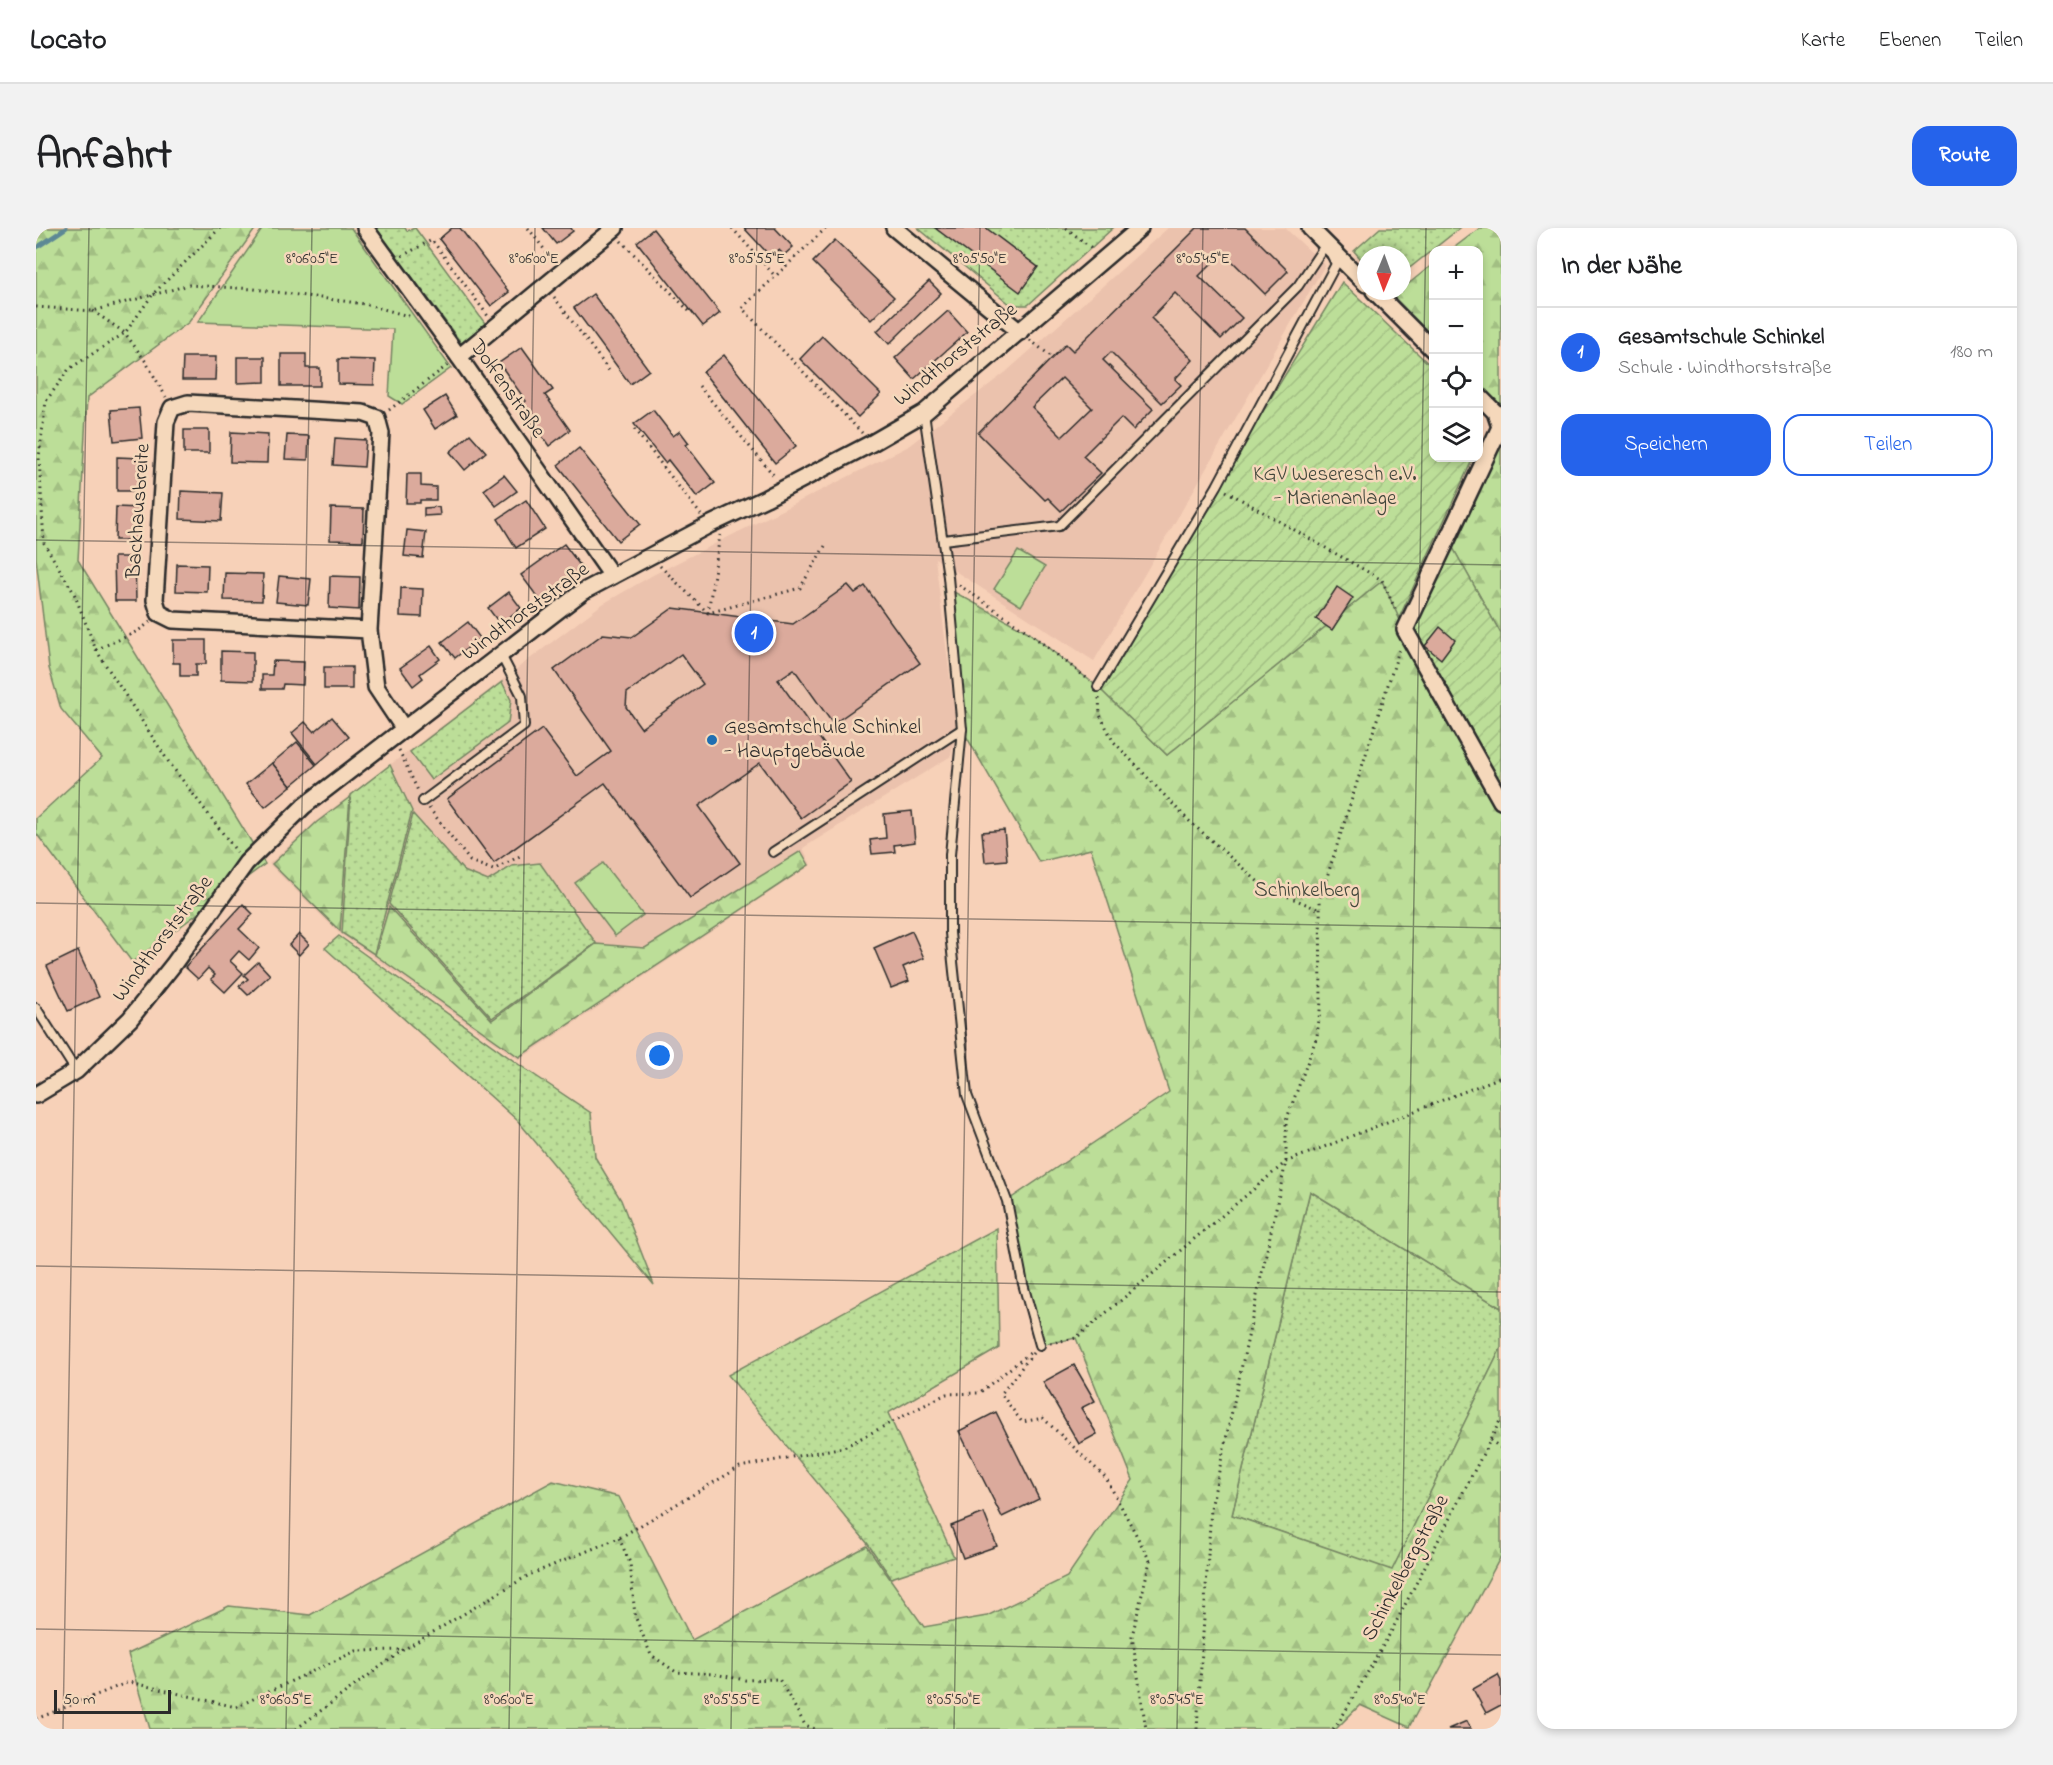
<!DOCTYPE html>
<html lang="de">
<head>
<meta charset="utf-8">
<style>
  body { margin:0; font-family:"Indie Flower",sans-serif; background:#f2f2f2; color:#202124 }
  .controls { position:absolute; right:18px; top:18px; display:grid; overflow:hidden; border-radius:12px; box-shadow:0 3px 9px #0003 }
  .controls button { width:54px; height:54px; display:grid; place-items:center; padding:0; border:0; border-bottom:2px solid #e0e0e0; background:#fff; color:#202124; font:30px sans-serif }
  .compass { position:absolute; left:1321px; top:18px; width:54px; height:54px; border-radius:50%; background:#fff; box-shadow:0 3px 9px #0003; rotate:181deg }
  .scale { position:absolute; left:18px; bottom:15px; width:117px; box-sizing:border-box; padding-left:6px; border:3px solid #2b2b2b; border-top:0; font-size:16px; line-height:21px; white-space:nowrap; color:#2b2b2b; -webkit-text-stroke:4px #f5d8bb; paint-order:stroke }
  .you { position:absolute; left:624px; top:828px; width:21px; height:21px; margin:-15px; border:4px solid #fff; border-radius:50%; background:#1a73e8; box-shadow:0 0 0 9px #1a73e833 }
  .badge { display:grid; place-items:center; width:39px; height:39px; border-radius:50%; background:#2563eb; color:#fff; font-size:20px; font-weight:700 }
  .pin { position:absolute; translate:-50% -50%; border:3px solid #fff; box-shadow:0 2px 6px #0006 }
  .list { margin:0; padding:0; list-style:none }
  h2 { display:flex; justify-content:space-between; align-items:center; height:78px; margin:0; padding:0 24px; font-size:26px }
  h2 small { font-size:20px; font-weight:400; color:#757577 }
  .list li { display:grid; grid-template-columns:39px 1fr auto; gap:18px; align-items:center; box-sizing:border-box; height:90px; padding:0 24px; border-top:2px solid #e0e0e0 }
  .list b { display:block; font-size:22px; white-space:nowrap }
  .list p { margin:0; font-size:20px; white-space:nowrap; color:#757577 }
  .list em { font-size:20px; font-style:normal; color:#757577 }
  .actions { display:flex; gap:12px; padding:18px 24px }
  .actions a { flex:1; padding:14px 0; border:2px solid #2563eb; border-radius:18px; text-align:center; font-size:21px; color:#2563eb }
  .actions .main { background:#2563eb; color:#fff }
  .icon { flex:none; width:33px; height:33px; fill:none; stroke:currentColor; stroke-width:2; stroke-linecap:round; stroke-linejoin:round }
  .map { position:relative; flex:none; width:1465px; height:1501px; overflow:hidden; border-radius:18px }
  header { display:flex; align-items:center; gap:36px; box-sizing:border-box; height:84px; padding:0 30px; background:#fff; border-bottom:2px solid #e0e0e0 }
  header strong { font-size:28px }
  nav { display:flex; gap:33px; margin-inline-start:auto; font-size:21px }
  .intro { display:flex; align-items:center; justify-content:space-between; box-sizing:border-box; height:144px; padding:0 36px }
  h1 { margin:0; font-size:42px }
  .button { padding:15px 27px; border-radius:18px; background:#2563eb; color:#fff; font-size:21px; font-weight:700 }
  main { display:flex; gap:36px; padding:0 36px }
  aside { flex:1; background:#fff; border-radius:18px; box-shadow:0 3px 9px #0003 }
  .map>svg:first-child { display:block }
</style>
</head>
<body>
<header>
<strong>Locato</strong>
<nav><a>Karte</a><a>Ebenen</a><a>Teilen</a></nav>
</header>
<div class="intro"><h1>Anfahrt</h1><a class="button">Route</a></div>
<main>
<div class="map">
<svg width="1465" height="1501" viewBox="0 0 1465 1501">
  <defs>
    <pattern id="grass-dots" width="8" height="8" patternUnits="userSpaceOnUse" patternTransform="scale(1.5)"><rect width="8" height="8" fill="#bcde98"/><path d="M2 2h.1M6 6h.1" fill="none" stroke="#a2bf83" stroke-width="1.8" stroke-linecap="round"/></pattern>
    <pattern id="forest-firs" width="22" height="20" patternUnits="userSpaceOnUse" patternTransform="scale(1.5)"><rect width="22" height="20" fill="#bcde98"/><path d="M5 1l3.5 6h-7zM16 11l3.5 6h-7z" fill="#a2bf83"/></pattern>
    <pattern id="garden-furrows" width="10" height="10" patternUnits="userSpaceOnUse" patternTransform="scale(1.5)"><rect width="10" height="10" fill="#bcde98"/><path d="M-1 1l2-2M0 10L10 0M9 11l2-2" fill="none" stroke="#a2bf83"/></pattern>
  </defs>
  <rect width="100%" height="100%" fill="#f7d1b8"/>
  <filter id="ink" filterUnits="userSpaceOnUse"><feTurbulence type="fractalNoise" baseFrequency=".0167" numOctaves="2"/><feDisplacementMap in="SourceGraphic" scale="12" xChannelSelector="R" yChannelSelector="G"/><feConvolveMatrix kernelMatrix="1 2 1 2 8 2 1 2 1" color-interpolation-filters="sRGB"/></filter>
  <g filter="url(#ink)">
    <!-- built -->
    <polygon fill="#ebc2ad" points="1132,0 1249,0 1289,37 1058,433 899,330 920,498 915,528 767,620 775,637 483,832 303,705 233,636 280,593 565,377 617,347 871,219 970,144"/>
    <!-- grass -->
    <g fill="url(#grass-dots)" stroke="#748462" stroke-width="1.5">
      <polygon points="340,0 369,0 371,3 379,0 451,98 426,116"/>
      <polygon points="882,0 1077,0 992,77 975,77"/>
      <polygon points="1344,0 1424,0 1366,46 1366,27 1330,27 1330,37 1318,23"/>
      <polygon points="466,454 475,472 472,495 395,552 374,524"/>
      <polygon points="354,537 376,583 338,726 306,705 315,567"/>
      <polygon points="377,586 428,643 452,653 476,638 504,635 560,715 456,790 353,676"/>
      <polygon points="303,708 485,838 555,885 559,929 585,972 618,1057 482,893 289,720"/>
      <polygon points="1274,963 1465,1080 1465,1120 1356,1343 1196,1287"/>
      <polygon points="961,1000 963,1120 852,1185 918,1329 855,1350 832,1316 692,1147"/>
    </g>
    <!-- forest -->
    <g fill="url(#forest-firs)" stroke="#748462" stroke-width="1.5">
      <polygon points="5,0 220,0 153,94 51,170 42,332 229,636 96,734 0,605 0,590 66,530 25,481 13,440 0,330 0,3"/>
      <polygon points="1444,0 1465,0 1465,179 1443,156 1442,22 1415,22"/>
      <polygon points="1397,36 1397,109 1357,68 1366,63 1366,61"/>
      <polygon points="1465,202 1465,406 1417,320"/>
      <polygon points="1346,352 1369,402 1465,577 1465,1080 1274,963 1196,1287 1356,1342 1465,1120 1465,1328 1373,1499 1324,1477 1300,1501 114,1501 92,1426 193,1378 274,1387 517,1253 583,1269 656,1412 831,1318 888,1399 951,1388 1031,1349 1097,1252 1040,1110 1004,1117 971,973 1133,864 1055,621 1003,634 926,501 907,358 992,404 1062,459 1131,527"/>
      <polygon points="314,569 304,703 236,636 281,594"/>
      <polygon points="765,623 773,637 483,829 339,727 353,679 456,792 560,716 609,720"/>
    </g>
    <!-- park -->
    <g fill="#bcde98" stroke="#748462" stroke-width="1.5">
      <polygon points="227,0 315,0 415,140 366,176 353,168 357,101 162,94"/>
      <polygon points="982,323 1009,339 985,378 958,361"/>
      <polygon points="567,635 607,687 579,708 539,655"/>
    </g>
    <!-- garden -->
    <g fill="url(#garden-furrows)" stroke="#748462" stroke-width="1.5">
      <polygon points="1306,54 1397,140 1398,230 1437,230 1363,390 1346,353 1131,527 1062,459 1181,258"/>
      <polygon points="1417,320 1465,406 1465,559 1377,404"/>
    </g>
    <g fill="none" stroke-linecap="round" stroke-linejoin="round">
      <!-- stream -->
      <polyline stroke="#5c8895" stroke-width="4.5" points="0,20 30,0"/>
    </g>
    <!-- building -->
    <g fill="#dbaa9c" stroke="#2b2b2b" stroke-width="1.5" fill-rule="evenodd">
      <polygon points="416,0 424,0 473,64 455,78 403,11"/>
      <polygon points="507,0 535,0 537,3 520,16"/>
      <polygon points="708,0 739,0 757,19 748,27 743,22 735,29"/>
      <polygon points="899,0 950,0 1002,39 984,64"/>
      <path d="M1161 0H1209L1252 43 1229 66 1187 24 1163 48 1206 90 1185 111 1139 65 1115 90 1157 132 1139 151 1145 157 1126 175 1075 124 1067 132 1117 181 1097 202 1085 190 1047 228 1065 245 1025 283 1012 270 1009 272 942 205 1030 116 1037 123ZM1026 150 1056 180 1026 209 996 179Z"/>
      <polygon points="617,1 684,85 667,98 601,14"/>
      <polygon points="799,12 858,69 835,92 777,34"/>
      <polygon points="893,53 905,65 853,116 841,103"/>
      <polygon points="557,66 613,142 594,156 538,80"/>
      <polygon points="912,83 931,104 878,151 859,130"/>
      <polygon points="786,108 845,166 822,189 764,131"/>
      <polygon points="486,119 517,162 509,167 534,202 513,218 484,177 490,173 463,135"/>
      <polygon points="245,126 270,126 270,140 284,140 284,158 245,158"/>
      <polygon points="688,127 760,218 739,235 667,144"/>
      <polygon points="147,129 180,129 179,152 146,152"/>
      <polygon points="201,129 229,129 229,154 201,155"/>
      <polygon points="302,131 339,132 338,157 302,156"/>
      <polygon points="409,168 421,187 399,201 387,182"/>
      <polygon points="103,180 106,210 78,213 75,182"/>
      <polygon points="617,182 637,208 644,203 653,215 650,217 679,255 661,269 632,232 629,235 598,196"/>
      <rect x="148" y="202" width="25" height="23"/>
      <polygon points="195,204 232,206 231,235 194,234"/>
      <polygon points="434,206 450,224 429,242 414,224"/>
      <polygon points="251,207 273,208 272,232 249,231"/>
      <polygon points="299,210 330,212 328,239 297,237"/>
      <polygon points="543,220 604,296 582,313 522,237"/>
      <polygon points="81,229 104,230 104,263 81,263"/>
      <polygon points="371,246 385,246 385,258 400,259 400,272 384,272 384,275 370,275"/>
      <polygon points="468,247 481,263 460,278 448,262"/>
      <polygon points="145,263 187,265 185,293 144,291"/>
      <polygon points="490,272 509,301 480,320 462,291"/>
      <polygon points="80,279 104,280 103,312 79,312"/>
      <polygon points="403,279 404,287 388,288 388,280"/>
      <polygon points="295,280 328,281 327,313 294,312"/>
      <polygon points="371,302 390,304 387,330 368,328"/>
      <polygon points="528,316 549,344 506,375 485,347"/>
      <polygon points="78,329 99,329 100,373 79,373"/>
      <polygon points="141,336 172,337 171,364 140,363"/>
      <polygon points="189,345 227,346 226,373 188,372"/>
      <polygon points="243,348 275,351 272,377 240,374"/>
      <polygon points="294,348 324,349 323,382 293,380"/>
      <path d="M812 357 819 365 829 358 884 435 797 496 758 441 742 452 815 554 765 590 724 535 663 578 704 635 654 670 569 555 458 635 411 571 506 501 541 548 575 523 518 442 567 406 596 409 637 380 757 396ZM645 426 667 456 605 500 590 479 591 465Z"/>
      <polygon points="1301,359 1317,370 1296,402 1280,391"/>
      <polygon points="365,360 387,361 386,389 364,388"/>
      <polygon points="473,364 485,380 464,396 452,380"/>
      <polygon points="432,394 444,410 419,430 406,414"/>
      <polygon points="1404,399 1419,412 1405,431 1389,418"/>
      <polygon points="137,412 170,412 170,436 160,436 160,448 144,448 144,435 137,435"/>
      <polygon points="395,418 404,431 384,446 387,450 377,458 364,440"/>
      <polygon points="185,423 217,424 217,453 185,452"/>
      <polygon points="237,433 268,434 267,457 247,456 246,461 226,461 226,447 236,447"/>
      <rect x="288" y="439" width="28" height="22"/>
      <polygon points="296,489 313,509 281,536 256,505 269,494 278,504"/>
      <polygon points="261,514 280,537 255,558 236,535"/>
      <polygon points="236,535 255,558 229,579 210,556"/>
      <polygon points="876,583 879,614 858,617 859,624 836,626 834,612 850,610 848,586"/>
      <polygon points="968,602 971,632 949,634 946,604"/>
      <polygon points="207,676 217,686 203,701 223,720 213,732 203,723 194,733 207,745 189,764 175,751 179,747 172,740 162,751 149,739"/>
      <polygon points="876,703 888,730 867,739 873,753 855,760 838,720"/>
      <polygon points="263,706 273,716 263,727 253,717"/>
      <polygon points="42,723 63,769 32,783 11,738"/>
      <polygon points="222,734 234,747 212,767 203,758 212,751 208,747"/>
      <polygon points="1038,1137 1059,1173 1045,1180 1061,1206 1043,1216 1007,1154"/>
      <polygon points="960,1184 1003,1271 966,1289 923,1203"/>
      <polygon points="948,1285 961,1318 927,1330 915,1298"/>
      <polygon points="1462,1447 1465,1453 1465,1477 1450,1485 1437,1461"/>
      <polygon points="1431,1493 1435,1501 1412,1501"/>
    </g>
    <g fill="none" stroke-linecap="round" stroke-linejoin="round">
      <defs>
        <g id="service">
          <polyline points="888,185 912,349 926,501 914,627 914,705 931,867 971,973 987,1056 1004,1117"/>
          <polyline points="907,312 1023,298 1262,58 1290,16"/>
          <polyline points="1062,459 1181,258 1300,36 1296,28"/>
          <polyline points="387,573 488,498 486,468 465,427"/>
          <polyline points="737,624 926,501"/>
          <polyline points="0,780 40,843"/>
        </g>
        <g id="minor">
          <polyline points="329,0 423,129 576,348"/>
          <polyline points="858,0 984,104"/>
          <polyline points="1274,0 1330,56"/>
          <polyline points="1338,63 1398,123"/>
          <polyline points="423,129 579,0"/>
          <polyline points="1442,167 1459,184 1464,199 1369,402 1465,573"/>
          <polyline points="333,402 137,392 123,385 119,372 130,194 136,180 152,175 327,185 341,190 345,205 333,402 340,459 368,501"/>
          <polyline points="0,867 40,843 94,791 137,737 210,635 268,578 546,364 673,297 730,270 836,215 888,185 1104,0"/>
        </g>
      </defs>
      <!-- service casing -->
      <use href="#service" stroke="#2b2b2b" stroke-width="12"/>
      <!-- minor casing -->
      <use href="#minor" stroke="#2b2b2b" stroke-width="20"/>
      <!-- path -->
      <g stroke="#2b2b2b" stroke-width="3" stroke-dasharray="1.5 4.5" stroke-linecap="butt">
        <polyline points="184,0 117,66 89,105 33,141 10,173 3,229 8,315 38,365 60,422 132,533 201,624"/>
        <polyline points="492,0 518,34"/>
        <polyline points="696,0 739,48"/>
        <polyline points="790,0 706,80 826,205"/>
        <polyline points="1030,0 1057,21"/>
        <polyline points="585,13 654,84"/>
        <polyline points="366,28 396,12 452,88"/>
        <polyline points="518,69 574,144"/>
        <polyline points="0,79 57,83 153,57 218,61 329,76 376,89"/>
        <polyline points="57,83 89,105 110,134 130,169"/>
        <polyline points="994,112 1016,129"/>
        <polyline points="663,158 740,250"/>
        <polyline points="353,182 412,137"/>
        <polyline points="598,201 665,287"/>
        <polyline points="1190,263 1346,352 1361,385"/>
        <polyline points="624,338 672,385 764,360 789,318"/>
        <polyline points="923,357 992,404 1053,452"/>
        <polyline points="672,385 684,307"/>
        <path d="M60 422C79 412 98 408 114 394"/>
        <polyline points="1063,470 1064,487 1077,513 1151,591 1227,658 1284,682"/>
        <polyline points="363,522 383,565"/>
        <polyline points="393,580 434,633 457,642 486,627"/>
        <polyline points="1014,1115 1040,1110 1250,934 1465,849"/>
        <polyline points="997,1125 965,1166 986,1194 1007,1190 1070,1250 1114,1333 1096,1408 1110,1501"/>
        <polyline points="1454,1212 1465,1220"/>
        <polyline points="583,1310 594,1335 599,1388 615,1427 640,1444 678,1446 709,1452 743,1451 769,1497 779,1501"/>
        <polyline points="0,1491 93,1454 200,1479 320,1423 366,1422"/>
        <polyline points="260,1501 367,1422 493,1347 583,1310 704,1239 808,1219 910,1166 943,1165 995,1124"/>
        <polyline points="1161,1501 1175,1280 1250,934 1250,893 1281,808 1285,774 1284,671 1363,422"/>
        <polyline points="1297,1501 1303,1494 1356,1402 1465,1191"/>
      </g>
      <!-- service -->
      <use href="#service" stroke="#f5d8bb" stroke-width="8"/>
      <!-- minor -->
      <use href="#minor" stroke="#f5d8bb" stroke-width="15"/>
    </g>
  </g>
  <!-- ticks -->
  <path fill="none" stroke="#2b2b2b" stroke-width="1.5" stroke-opacity="0.45" d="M0 312 1465 337M0 675 1465 700M0 1038 1465 1064M0 1401 1465 1427M27 1501 53 0M250 1501 276 0M473 1501 499 0M695 1501 721 0M918 1501 944 0M1141 1501 1167 0M1363 1501 1390 0"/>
  <!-- markers -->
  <circle fill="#1f6fb2" stroke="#f5d8bb" stroke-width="2" cx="676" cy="512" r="6"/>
  <g text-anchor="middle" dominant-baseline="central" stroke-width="5" stroke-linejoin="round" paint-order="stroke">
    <!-- street labels -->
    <g font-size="21" fill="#2b2b2b" stroke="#f5d8bb">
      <text transform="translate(920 127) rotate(-39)">Windthorststraße</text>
      <text transform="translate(471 161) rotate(55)">Dolfenstraße</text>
      <text transform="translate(103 283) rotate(-86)">Backhausbreite</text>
      <text transform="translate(490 384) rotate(-36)">Windthorststraße</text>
      <text transform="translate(127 711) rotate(-53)">Windthorststraße</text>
      <text transform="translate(1370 1340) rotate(-62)">Schinkelbergstraße</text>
    </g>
    <!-- park labels -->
    <g font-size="21" fill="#41463b" stroke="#f5d8bb">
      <text x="1299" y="247">KGV Weseresch e.V.<tspan x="1299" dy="24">- Marienanlage</tspan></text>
      <text x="1271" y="663">Schinkelberg</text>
    </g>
    <!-- poi labels -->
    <g font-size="21" fill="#2b2b2b" stroke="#f5d8bb" text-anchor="start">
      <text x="688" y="500">Gesamtschule Schinkel<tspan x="688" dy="24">- Hauptgebäude</tspan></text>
    </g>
  </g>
  <g font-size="15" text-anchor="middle" fill="#2b2b2b" stroke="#f5d8bb" stroke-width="5" stroke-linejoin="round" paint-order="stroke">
    <text x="276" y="35">8°06'05"E</text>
    <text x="498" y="35">8°06'00"E</text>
    <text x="721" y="35">8°05'55"E</text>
    <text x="944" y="35">8°05'50"E</text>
    <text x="1167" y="35">8°05'45"E</text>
    <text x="250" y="1476">8°06'05"E</text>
    <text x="473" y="1476">8°06'00"E</text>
    <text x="696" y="1476">8°05'55"E</text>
    <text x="918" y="1476">8°05'50"E</text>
    <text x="1141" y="1476">8°05'45"E</text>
    <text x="1364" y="1476">8°05'40"E</text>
  </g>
</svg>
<div class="controls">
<button>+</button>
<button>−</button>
<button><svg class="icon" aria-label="locate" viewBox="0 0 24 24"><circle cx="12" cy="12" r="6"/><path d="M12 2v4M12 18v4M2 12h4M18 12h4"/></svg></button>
<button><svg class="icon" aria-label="layers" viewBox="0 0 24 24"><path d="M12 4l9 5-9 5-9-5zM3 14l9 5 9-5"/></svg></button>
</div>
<svg class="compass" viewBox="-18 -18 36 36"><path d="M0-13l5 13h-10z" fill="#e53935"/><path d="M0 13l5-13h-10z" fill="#757577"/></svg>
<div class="scale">50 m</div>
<div class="you"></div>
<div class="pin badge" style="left:718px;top:405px">1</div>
</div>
<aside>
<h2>In der Nähe<small></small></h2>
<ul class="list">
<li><span class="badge">1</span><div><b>Gesamtschule Schinkel</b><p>Schule · Windthorststraße</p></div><em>180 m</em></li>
</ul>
<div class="actions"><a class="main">Speichern</a><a>Teilen</a></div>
</aside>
</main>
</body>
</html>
